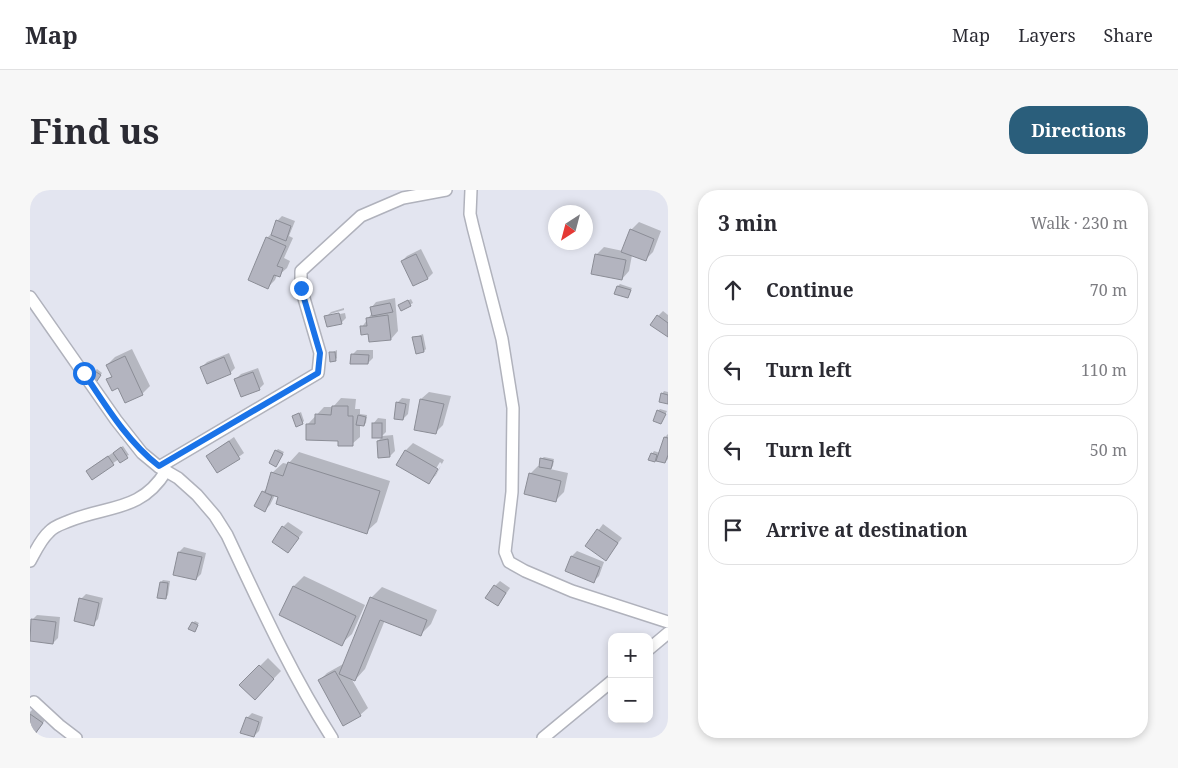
<!DOCTYPE html>
<html lang="en">
<head>
<meta charset="utf-8">
<style>
  body { margin:0; font-family:"Noto Serif",serif; background:#f7f7f7; color:#2b2b33 }
  .controls { position:absolute; right:15px; bottom:15px; display:grid; overflow:hidden; border-radius:10px; box-shadow:0 2px 8px #0003 }
  .controls button { width:45px; height:45px; display:grid; place-items:center; padding:0; border:0; border-bottom:1px solid #e1e1e2; background:#fff; color:#2b2b33; font:25px sans-serif }
  .compass { position:absolute; left:518px; top:15px; width:45px; height:45px; border-radius:50%; background:#fff; box-shadow:0 2px 8px #0003; rotate:216deg }
  .stop { position:absolute; width:15px; height:15px; margin:-11px; border:4px solid #1a73e8; border-radius:50%; background:#fff }
  .stop.end { background:#1a73e8; border-color:#fff; box-shadow:0 1px 5px #0008 }
  .list { margin:0; padding:0; list-style:none }
  h2 { display:flex; justify-content:space-between; align-items:center; height:65px; margin:0; padding:0 20px; font-size:21px }
  h2 small { font-size:16px; font-weight:400; color:#7c7c81 }
  .list li { display:grid; grid-template-columns:32px 1fr auto; gap:15px; align-items:center; box-sizing:border-box; height:70px; margin:0 10px 10px; padding:0 10px; border:1px solid #e1e1e2; border-radius:20px }
  .list b { display:block; font-size:19px; white-space:nowrap }
  .list em { font-size:16px; font-style:normal; color:#7c7c81 }
  .icon { flex:none; width:28px; height:28px; fill:none; stroke:currentColor; stroke-width:2; stroke-linecap:round; stroke-linejoin:round }
  .map { position:relative; flex:none; width:638px; height:548px; overflow:hidden; border-radius:20px }
  header { display:flex; align-items:center; gap:30px; box-sizing:border-box; height:70px; padding:0 25px; background:#fff; border-bottom:1px solid #e1e1e2 }
  header strong { font-size:24px }
  nav { display:flex; gap:28px; margin-inline-start:auto; font-size:18px }
  .intro { display:flex; align-items:center; justify-content:space-between; box-sizing:border-box; height:120px; padding:0 30px }
  h1 { margin:0; font-size:35px }
  .button { padding:12px 22px; border-radius:20px; background:#2a5e7b; color:#fff; font-size:18px; font-weight:700 }
  main { display:flex; gap:30px; padding:0 30px }
  aside { flex:1; background:#fff; border-radius:20px; box-shadow:0 2px 8px #0003 }
  .map>svg:first-child { display:block }
</style>
</head>
<body>
<header>
<strong>Map</strong>
<nav><a>Map</a><a>Layers</a><a>Share</a></nav>
</header>
<div class="intro"><h1>Find us</h1><a class="button">Directions</a></div>
<main>
<div class="map">
<svg width="638" height="548" viewBox="0 0 638 548">
  <rect width="100%" height="100%" fill="#e3e5f0"/>
  <!-- shadow -->
  <g fill="#0003" fill-rule="evenodd">
    <polygon points="252,26 265,31 259,46 263,48 254,68 260,71 257,78 249,85 247,85 245,90 238,97 237,48 243,42 247,31"/>
    <polygon points="609,32 631,41 623,62 615,70 602,65 599,81 592,89 566,65 574,57 593,61 601,40"/>
    <polygon points="391,59 403,83 398,88 383,94 372,71 377,66"/>
    <polygon points="590,94 602,98 598,107 588,96"/>
    <polygon points="365,108 368,141 361,149 339,143 332,137 342,123 341,118 346,112"/>
    <polygon points="381,109 383,113 371,119 372,114"/>
    <polygon points="314,118 314,120 300,124 300,126 315,123 316,128 311,133 296,127 301,122"/>
    <polygon points="633,121 638,125 638,146 628,126"/>
    <polygon points="393,144 396,159 394,161 384,148"/>
    <polygon points="102,159 120,196 112,204 89,196 78,190 82,185 77,175 85,167"/>
    <polygon points="307,160 307,168 305,170 301,163"/>
    <polygon points="327,160 343,160 343,168 338,173 322,165"/>
    <polygon points="199,163 205,178 200,183 172,177 177,172"/>
    <polygon points="228,178 234,194 229,199 206,189 211,184"/>
    <polygon points="67,179 72,183 69,187 61,185"/>
    <polygon points="634,201 638,202 638,213 632,204"/>
    <polygon points="399,202 421,206 413,235 405,243 391,209"/>
    <polygon points="311,208 326,209 325,219 330,219 330,224 337,225 336,233 334,235 330,234 330,247 322,254 278,234 294,217 303,217"/>
    <polygon points="372,208 380,209 378,224 373,229 367,213"/>
    <polygon points="630,219 637,221 631,233 628,221"/>
    <polygon points="271,222 274,231 272,233 263,226"/>
    <polygon points="348,228 356,229 356,242 352,246 363,245 365,261 360,266 348,251 352,247 343,234"/>
    <polygon points="638,244 638,269 635,272 626,269 624,271 622,264 624,261 630,263 635,247"/>
    <polygon points="204,247 214,263 188,282 177,266"/>
    <path d="M383 253 414 270 406 285 398 293 367 275 376 260ZM410 272 412 274 405 285H402Z"/>
    <polygon points="93,256 99,265 89,269 62,288 58,281 63,276"/>
    <polygon points="248,259 254,262 246,275 246,261"/>
    <polygon points="269,262 360,291 347,332 336,342 245,305 240,315 235,320 233,302 238,297 242,283 253,273 258,274"/>
    <polygon points="514,267 524,269 523,276 520,279 538,283 534,302 526,310 500,284 508,276 510,277 511,269"/>
    <polygon points="258,332 273,342 258,362 253,337"/>
    <polygon points="573,334 592,348 576,369 557,356"/>
    <polygon points="154,357 176,363 171,384 166,389 149,362"/>
    <polygon points="547,361 574,372 569,386 564,391 542,366"/>
    <polygon points="274,386 335,415 322,444 311,454 250,425 264,396"/>
    <polygon points="133,390 140,391 138,405 136,408 131,392"/>
    <polygon points="470,391 480,398 468,415 465,396"/>
    <polygon points="352,397 407,420 401,434 390,445 355,430 335,479 325,490 321,488 338,518 330,525 290,490 297,483 315,473 341,408"/>
    <polygon points="56,404 73,408 68,429 63,434 51,409"/>
    <polygon points="7,425 30,427 28,448 23,453 2,430"/>
    <polygon points="165,431 169,433 164,441 163,433"/>
    <polygon points="238,468 251,481 225,508 211,495"/>
    <polygon points="4,518 17,527 3,548 0,548 0,522"/>
    <polygon points="222,523 233,527 229,541 224,546 217,528"/>
  </g>
  <!-- building -->
  <g fill="#b3b4bf" stroke="#8b8d96">
    <polygon points="246,30 261,36 256,51 241,45"/>
    <polygon points="600,39 624,49 616,71 591,62"/>
    <polygon points="236,47 256,56 247,76 253,78 250,87 244,85 238,99 218,90"/>
    <polygon points="386,64 398,89 383,96 371,71"/>
    <polygon points="565,64 596,70 592,90 561,84"/>
    <polygon points="587,96 601,100 598,108 584,104"/>
    <polygon points="378,110 381,116 371,121 368,115"/>
    <polygon points="360,113 363,122 342,126 340,117"/>
    <polygon points="309,123 312,134 297,137 294,126"/>
    <polygon points="358,125 361,150 339,152 338,144 331,145 330,136 337,136 336,128"/>
    <polygon points="627,125 638,133 638,147 620,135"/>
    <polygon points="391,146 394,162 386,164 382,147"/>
    <polygon points="299,162 305,162 306,171 300,172"/>
    <polygon points="321,164 339,165 338,174 320,174"/>
    <polygon points="95,166 113,205 95,213 88,198 82,201 76,189 82,187 76,175"/>
    <polygon points="194,167 201,184 177,194 170,177"/>
    <polygon points="63,180 71,185 67,191 60,185"/>
    <polygon points="223,182 230,200 211,207 204,189"/>
    <polygon points="631,203 638,205 638,214 629,212"/>
    <polygon points="390,209 414,214 406,244 384,240"/>
    <polygon points="366,212 376,214 373,230 364,229"/>
    <polygon points="302,216 318,216 318,226 323,226 323,256 308,256 308,251 276,250 276,234 285,234 285,224 301,225"/>
    <polygon points="627,220 636,224 631,234 623,231"/>
    <polygon points="269,223 273,234 266,237 262,226"/>
    <polygon points="328,225 336,227 334,236 326,235"/>
    <rect x="342" y="233" width="10" height="15"/>
    <polygon points="634,247 638,248 638,265 635,273 626,271"/>
    <polygon points="358,249 360,267 348,268 347,251"/>
    <polygon points="199,251 210,269 187,283 176,266"/>
    <polygon points="91,257 98,268 90,273 83,263"/>
    <polygon points="245,260 253,264 246,277 239,273"/>
    <polygon points="375,260 408,279 399,294 366,275"/>
    <polygon points="621,263 627,265 625,272 618,270"/>
    <polygon points="78,266 84,275 62,290 56,281"/>
    <polygon points="510,268 523,271 521,279 509,277"/>
    <polygon points="258,272 350,301 337,344 246,314 248,307 235,303 241,282 253,286"/>
    <polygon points="499,283 531,291 526,312 494,304"/>
    <polygon points="232,301 242,306 235,322 224,316"/>
    <polygon points="252,336 269,348 258,363 242,352"/>
    <polygon points="567,339 588,353 576,371 555,356"/>
    <polygon points="148,362 172,367 166,390 143,385"/>
    <polygon points="541,366 570,377 564,393 535,381"/>
    <polygon points="130,392 138,393 136,409 127,408"/>
    <polygon points="464,395 476,403 468,416 455,408"/>
    <polygon points="263,396 326,426 312,456 249,425"/>
    <polygon points="340,407 397,430 391,446 350,430 325,491 309,484"/>
    <polygon points="49,408 69,413 64,436 44,431"/>
    <polygon points="1,429 26,432 23,454 0,451"/>
    <polygon points="162,432 168,435 165,442 158,439"/>
    <polygon points="229,475 244,489 225,510 209,495"/>
    <polygon points="305,481 331,526 313,536 288,490"/>
    <polygon points="0,524 13,533 2,548 0,548"/>
    <polygon points="216,527 229,532 224,547 210,543"/>
  </g>
  <g fill="none" stroke-linecap="round" stroke-linejoin="round">
    <defs>
      <g id="minor">
        <polyline points="441,0 440,24 443,37 472,149 483,218 482,302 475,362 479,372 495,381 542,401 638,432"/>
        <path d="M0 107 86 230 112 263 129 277 148 288 167 305 185 326 197 345C229 413 261 484 302 548"/>
        <polyline points="129,277 288,183 290,163 271,98 271,81 331,26 373,8 416,0"/>
        <path d="M0 371C5 362 11 349 19 342 24 336 32 334 39 331 78 315 111 322 136 281"/>
        <polyline points="619,459 638,443"/>
        <polyline points="4,512 29,535 46,548"/>
        <polyline points="513,548 582,491"/>
      </g>
    </defs>
    <!-- minor casing -->
    <use href="#minor" stroke="#b0b2bc" stroke-width="14"/>
    <!-- minor -->
    <use href="#minor" stroke="#fff" stroke-width="11"/>
  </g>
  <g fill="none" stroke-linecap="round" stroke-linejoin="round">
    <!-- route -->
    <path stroke="#1a73e8" stroke-width="6" d="M54 183C76 216 97 251 129 276L288 183 290 163 271 98"/>
  </g>
</svg>
<div class="controls">
<button>+</button>
<button>−</button>
</div>
<svg class="compass" viewBox="-18 -18 36 36"><path d="M0-13l5 13h-10z" fill="#e53935"/><path d="M0 13l5-13h-10z" fill="#7c7c81"/></svg>
<div class="stop" style="left:54px;top:183px"></div>
<div class="stop end" style="left:271px;top:98px"></div>
</div>
<aside>
<h2>3 min<small>Walk · 230 m</small></h2>
<ul class="list">
<li><svg class="icon" aria-label="ahead" viewBox="0 0 24 24"><path d="M12 20V5M6 11l6-6 6 6"/></svg><div><b>Continue</b></div><em>70 m</em></li>
<li><svg class="icon" aria-label="left" viewBox="0 0 24 24"><path d="M17 20v-9H6M10 6l-5 5 5 5"/></svg><div><b>Turn left</b></div><em>110 m</em></li>
<li><svg class="icon" aria-label="left" viewBox="0 0 24 24"><path d="M17 20v-9H6M10 6l-5 5 5 5"/></svg><div><b>Turn left</b></div><em>50 m</em></li>
<li><svg class="icon" aria-label="arrive" viewBox="0 0 24 24"><path d="M6 21V4h12l-3 4 3 4H6"/></svg><div><b>Arrive at destination</b></div></li>
</ul>
</aside>
</main>
</body>
</html>
